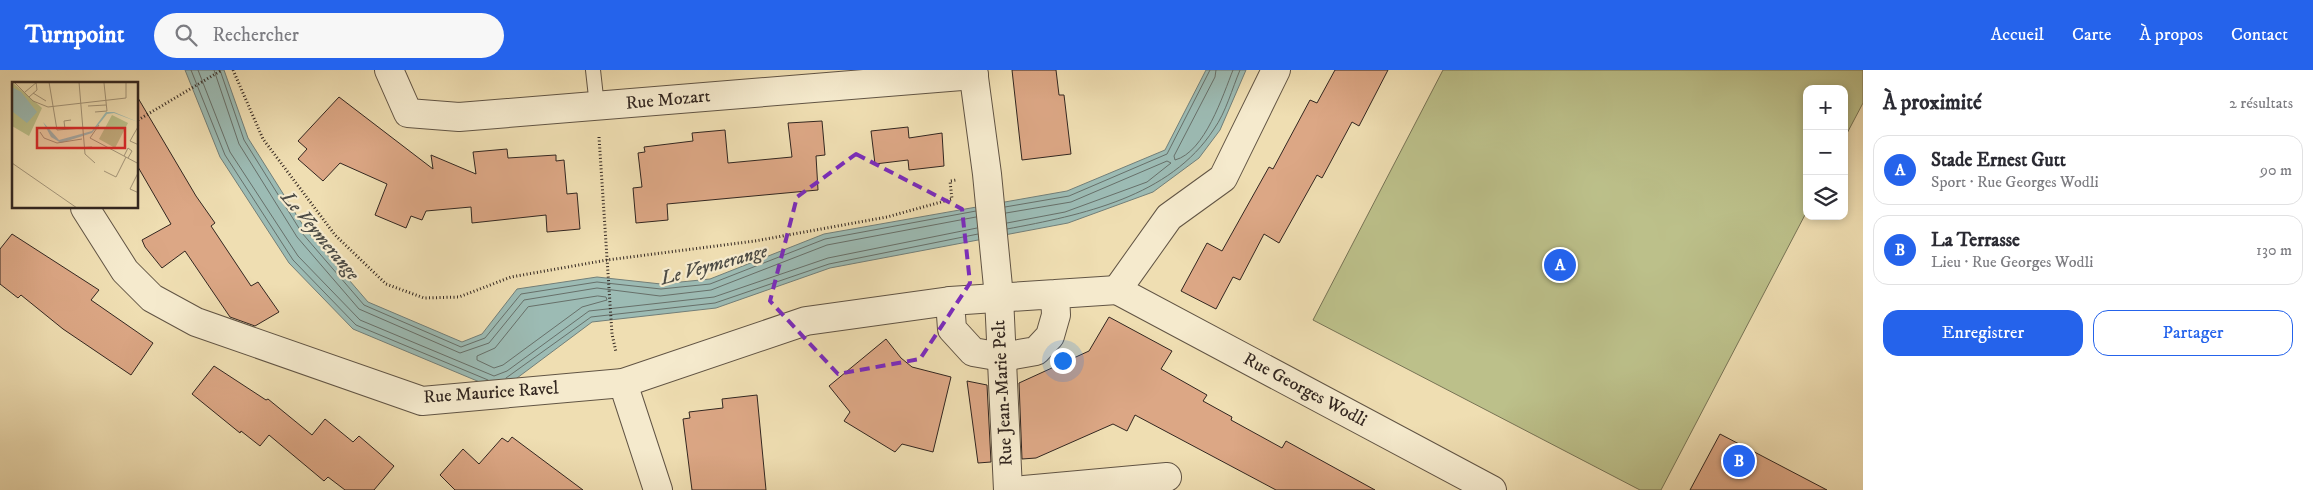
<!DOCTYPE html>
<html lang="fr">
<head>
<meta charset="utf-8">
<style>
  body { margin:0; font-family:"IM FELL DW Pica",serif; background:#f7f7f7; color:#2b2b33 }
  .controls { position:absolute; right:15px; top:15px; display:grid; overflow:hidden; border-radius:10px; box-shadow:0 2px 8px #0003 }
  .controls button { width:45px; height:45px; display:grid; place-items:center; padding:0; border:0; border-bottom:1px solid #e1e1e2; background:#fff; color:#2b2b33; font:25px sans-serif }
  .you { position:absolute; left:1062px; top:290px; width:18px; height:18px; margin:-12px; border:4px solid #fff; border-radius:50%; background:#1a73e8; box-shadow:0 0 0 8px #1a73e833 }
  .badge { display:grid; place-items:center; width:32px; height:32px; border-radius:50%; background:#2563eb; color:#fff; font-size:16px; font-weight:700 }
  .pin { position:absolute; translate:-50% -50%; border:2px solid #fff; box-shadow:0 1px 5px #0006 }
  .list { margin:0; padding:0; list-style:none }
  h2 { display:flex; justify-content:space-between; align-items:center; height:65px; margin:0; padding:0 20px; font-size:21px }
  h2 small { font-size:16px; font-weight:400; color:#7c7c81 }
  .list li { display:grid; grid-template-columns:32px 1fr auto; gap:15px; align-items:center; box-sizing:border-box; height:70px; margin:0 10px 10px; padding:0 10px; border:1px solid #e1e1e2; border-radius:15px }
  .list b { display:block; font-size:19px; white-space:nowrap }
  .list p { margin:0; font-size:16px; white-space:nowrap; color:#7c7c81 }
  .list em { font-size:16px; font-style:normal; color:#7c7c81 }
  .actions { display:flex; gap:10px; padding:15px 20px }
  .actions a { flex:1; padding:11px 0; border:1px solid #2563eb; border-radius:15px; text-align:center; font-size:18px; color:#2563eb }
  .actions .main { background:#2563eb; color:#fff }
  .icon { flex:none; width:28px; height:28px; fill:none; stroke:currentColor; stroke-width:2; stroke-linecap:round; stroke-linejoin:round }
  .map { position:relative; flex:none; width:1863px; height:420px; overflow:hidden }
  header { display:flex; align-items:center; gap:30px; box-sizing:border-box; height:70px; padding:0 25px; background:#2563eb; color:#fff }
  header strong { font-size:24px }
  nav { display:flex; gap:28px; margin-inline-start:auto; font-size:18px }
  .search { width:350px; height:45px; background:#f7f7f7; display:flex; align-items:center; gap:12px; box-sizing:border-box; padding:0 18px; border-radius:28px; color:#7c7c81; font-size:19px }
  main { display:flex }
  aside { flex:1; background:#fff }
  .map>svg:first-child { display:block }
</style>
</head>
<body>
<header>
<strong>Turnpoint</strong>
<div class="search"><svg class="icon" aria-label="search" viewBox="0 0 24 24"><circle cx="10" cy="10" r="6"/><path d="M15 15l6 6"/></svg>Rechercher</div>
<nav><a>Accueil</a><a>Carte</a><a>À propos</a><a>Contact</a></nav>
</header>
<main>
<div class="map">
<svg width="1863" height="420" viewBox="0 0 1863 420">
  <rect width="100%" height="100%" fill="#efdeb2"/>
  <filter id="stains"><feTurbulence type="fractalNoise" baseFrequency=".004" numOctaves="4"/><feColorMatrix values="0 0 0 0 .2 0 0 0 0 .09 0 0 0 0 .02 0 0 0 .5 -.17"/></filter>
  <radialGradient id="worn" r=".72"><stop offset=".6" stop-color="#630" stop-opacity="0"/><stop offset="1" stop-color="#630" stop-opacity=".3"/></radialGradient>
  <!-- green -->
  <polygon fill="#bcc08a" stroke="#777355" points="1443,0 1863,0 1863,33 1844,69 1844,19 1807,19 1807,141 1661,420 1640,420 1313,250"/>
  <!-- water -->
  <polygon fill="#9cbbb4" stroke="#727f79" points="185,0 224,0 248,68 306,160 368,232 462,272 482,264 517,219 597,207 661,214 710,209 824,164 1067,121 1165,80 1206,0 1246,0 1220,60 1199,88 1153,122 1068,153 830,198 716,238 592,252 513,311 494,318 353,259 289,193 220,87"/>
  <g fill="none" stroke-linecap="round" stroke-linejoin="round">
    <!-- shore -->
    <g stroke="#67706a" stroke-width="1">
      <polyline points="191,0 225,85 293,190 356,255 488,310"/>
      <polyline points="198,0 230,82 298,186 360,250 494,306 507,301 589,241 714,227 828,188 977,158"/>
      <polyline points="214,0 239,74 297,167 359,239 460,283 489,273 524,230 597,218 660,226 711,220 827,175 976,147"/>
      <polyline points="220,0 244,70 302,163 364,235 461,277 485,268 521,224 597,212 661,219 710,214 825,169 976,141"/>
      <path d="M1216 0 1215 7 1174 86 1175 90C1205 82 1223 25 1233 0"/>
      <polyline points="1005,137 1069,126 1167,84 1210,0"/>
      <polyline points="1006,143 1071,132 1167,91 1171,93 1147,112 1065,142 1007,153"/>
      <path d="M1007 159C1082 145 1170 127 1214 59 1226 42 1232 19 1240 0"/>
      <polygon points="598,226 606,227 607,230 582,237 503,295 494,298 477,290 477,286 495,278 528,237"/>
      <polyline points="506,308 591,247 715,233 829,194 978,164"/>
    </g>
  </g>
  <!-- building -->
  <g fill="#dca785" stroke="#322620">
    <polygon points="1012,0 1056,0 1059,25 1064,25 1071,84 1022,90"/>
    <polygon points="1335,0 1388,0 1359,56 1352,52 1322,108 1317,105 1279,173 1264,164 1240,210 1233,207 1216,239 1181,221 1207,173 1222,181 1269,97 1273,99 1310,30 1317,33"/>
    <polygon points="339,27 433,99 431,85 476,104 473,82 507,79 508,88 556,85 556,91 564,90 567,124 577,123 580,159 547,162 546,145 472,153 471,137 426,141 422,150 411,146 406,158 375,145 387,114 340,93 323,111 298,89 307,79 298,71"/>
    <polygon points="138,28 196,126 215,153 211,156 251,216 258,212 279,242 255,256 230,247 185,181 162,198 145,177 142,170 171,154 138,97"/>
    <polygon points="822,51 825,85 816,86 818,120 667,134 668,150 636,153 633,118 642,117 638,83 645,82 644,77 693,71 692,63 725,60 728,93 792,87 788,53"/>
    <polygon points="908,57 909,68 942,63 944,96 909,100 908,90 875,94 871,61"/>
    <polygon points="12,164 99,220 91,230 153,273 131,305 63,259 21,225 18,228 0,214 0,179"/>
    <polygon points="1109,247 1172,281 1161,299 1207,325 1203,331 1232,347 1231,350 1282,378 1286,371 1375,420 1276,420 1135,345 1127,361 1113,354 1036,388 1022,389 1019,313 1089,281"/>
    <polygon points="886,269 901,288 912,297 951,307 933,382 902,374 895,382 844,351 850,342 829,316"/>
    <polygon points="214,296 266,330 268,329 312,365 325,349 353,372 359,366 394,396 374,420 345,420 328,407 324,411 269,365 260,376 241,361 240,363 192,324"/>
    <polygon points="967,311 987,315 991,392 978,393"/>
    <polygon points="757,325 766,420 692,420 683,349 690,348 689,342 723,338 722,329"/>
    <polygon points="1720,364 1827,420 1690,420"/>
    <polygon points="512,367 583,420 455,420 440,405 463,379 479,394 502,368 508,372"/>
  </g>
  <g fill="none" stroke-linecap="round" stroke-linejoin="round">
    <defs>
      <polyline id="lane" points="593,0 597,36"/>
      <g id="street">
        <polyline points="389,0 408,43 459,47 974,5"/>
        <polyline points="973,0 987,104 999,227 1008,420"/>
        <polyline points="85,138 125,201 152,228 196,252 422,331 623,313 806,251 950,231"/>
        <polyline points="1117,220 1492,420"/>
        <polyline points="1117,220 1169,147 1223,108 1276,0"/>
        <polyline points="1055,224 1056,245 1050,266 1036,281 1002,287 973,282 952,259 950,231 1117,220"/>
        <polyline points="623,313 658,420"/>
        <polyline points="1024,420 1167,407"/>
      </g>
    </defs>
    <!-- lane casing -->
    <use href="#lane" stroke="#615444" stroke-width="16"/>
    <!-- street casing -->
    <use href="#street" stroke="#615444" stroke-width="30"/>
    <!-- path -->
    <g stroke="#322620" stroke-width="3" stroke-dasharray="1 2.5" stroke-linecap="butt">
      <polyline points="233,0 263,69 335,165 386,214 424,228 459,227 511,207 607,190 755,171 887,147 952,129 950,111 956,110"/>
      <polyline points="138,50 222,0"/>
      <polyline points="599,67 612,264 616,282"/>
    </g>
    <!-- lane -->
    <use href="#lane" stroke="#f5eacd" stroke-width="14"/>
    <!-- street -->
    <use href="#street" stroke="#f5eacd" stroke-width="28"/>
  </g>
  <!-- marked area -->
  <path fill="none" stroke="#7b2cbf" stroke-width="4" stroke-dasharray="10 6" stroke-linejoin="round" d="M856 84 962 139 970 213 920 289 838 304 770 231 797 127Z"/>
  <g text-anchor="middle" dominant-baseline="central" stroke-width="4.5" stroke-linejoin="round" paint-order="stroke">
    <!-- street labels -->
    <g font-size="18" fill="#322620" stroke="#f5eacd">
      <text transform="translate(668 30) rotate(-5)">Rue Mozart</text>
      <text transform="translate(1305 320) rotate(28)">Rue Georges Wodli</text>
      <text transform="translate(491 323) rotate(-4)">Rue Maurice Ravel</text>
      <text transform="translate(1003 323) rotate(-93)">Rue Jean-Marie Pelt</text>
    </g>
    <!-- water labels -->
    <g font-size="19" font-style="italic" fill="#4c4b45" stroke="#f5eacd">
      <text transform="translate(320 166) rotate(50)">Le Veymerange</text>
      <text transform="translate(714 195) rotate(-15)">Le Veymerange</text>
    </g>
  </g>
  <!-- overview -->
  <g transform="translate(12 12)">
    <rect width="126" height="126" fill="#efdeb2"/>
    <path d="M0 0 30 26 17 54 0 44ZM100 33 116 41 103 66 87 57Z" fill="#bcc08a"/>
    <path d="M0 5 9 10 25 30 15 41 1 30ZM94 30H102L126 40 102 31 95 32 80 51 49 61 39 55 31 40 47 58 80 49Z" fill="#9cbbb4"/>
    <path fill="none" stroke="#a39478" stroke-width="1" d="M2 0 21 19 36 25 114 16V0M37 0 45 48 71 46M67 0 73 72 83 81M80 0H103M13 10 25 0M21 11 34 19M17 15 25 8 24 0M76 24 94 23M83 30 95 29 92 1M127 43 118 59 127 63M53 47 52 39 59 38M28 50 32 56 45 61 70 57M78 56 127 82M78 56 87 43M64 66 80 65M112 74 116 66 120 69 116 76M0 81 65 126M92 89 104 95 114 75M127 89 118 107 127 111"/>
    <path fill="#d62828" fill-opacity="0.15" stroke="#d62828" stroke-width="2.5" d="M25 46H113V66H25Z"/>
    <rect width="126" height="126" fill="none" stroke="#322620" stroke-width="2.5"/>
  </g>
  <rect width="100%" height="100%" filter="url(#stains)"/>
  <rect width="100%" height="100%" fill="url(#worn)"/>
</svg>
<div class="controls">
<button>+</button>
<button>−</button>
<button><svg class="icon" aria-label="layers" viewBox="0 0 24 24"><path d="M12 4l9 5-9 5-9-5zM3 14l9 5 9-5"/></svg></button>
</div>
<div class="you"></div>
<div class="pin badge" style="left:1560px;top:195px">A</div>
<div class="pin badge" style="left:1739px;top:391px">B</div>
</div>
<aside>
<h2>À proximité<small>2 résultats</small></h2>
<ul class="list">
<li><span class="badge">A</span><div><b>Stade Ernest Gutt</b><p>Sport · Rue Georges Wodli</p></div><em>90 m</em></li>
<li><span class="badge">B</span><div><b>La Terrasse</b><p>Lieu · Rue Georges Wodli</p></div><em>130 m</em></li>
</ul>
<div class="actions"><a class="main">Enregistrer</a><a>Partager</a></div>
</aside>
</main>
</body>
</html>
